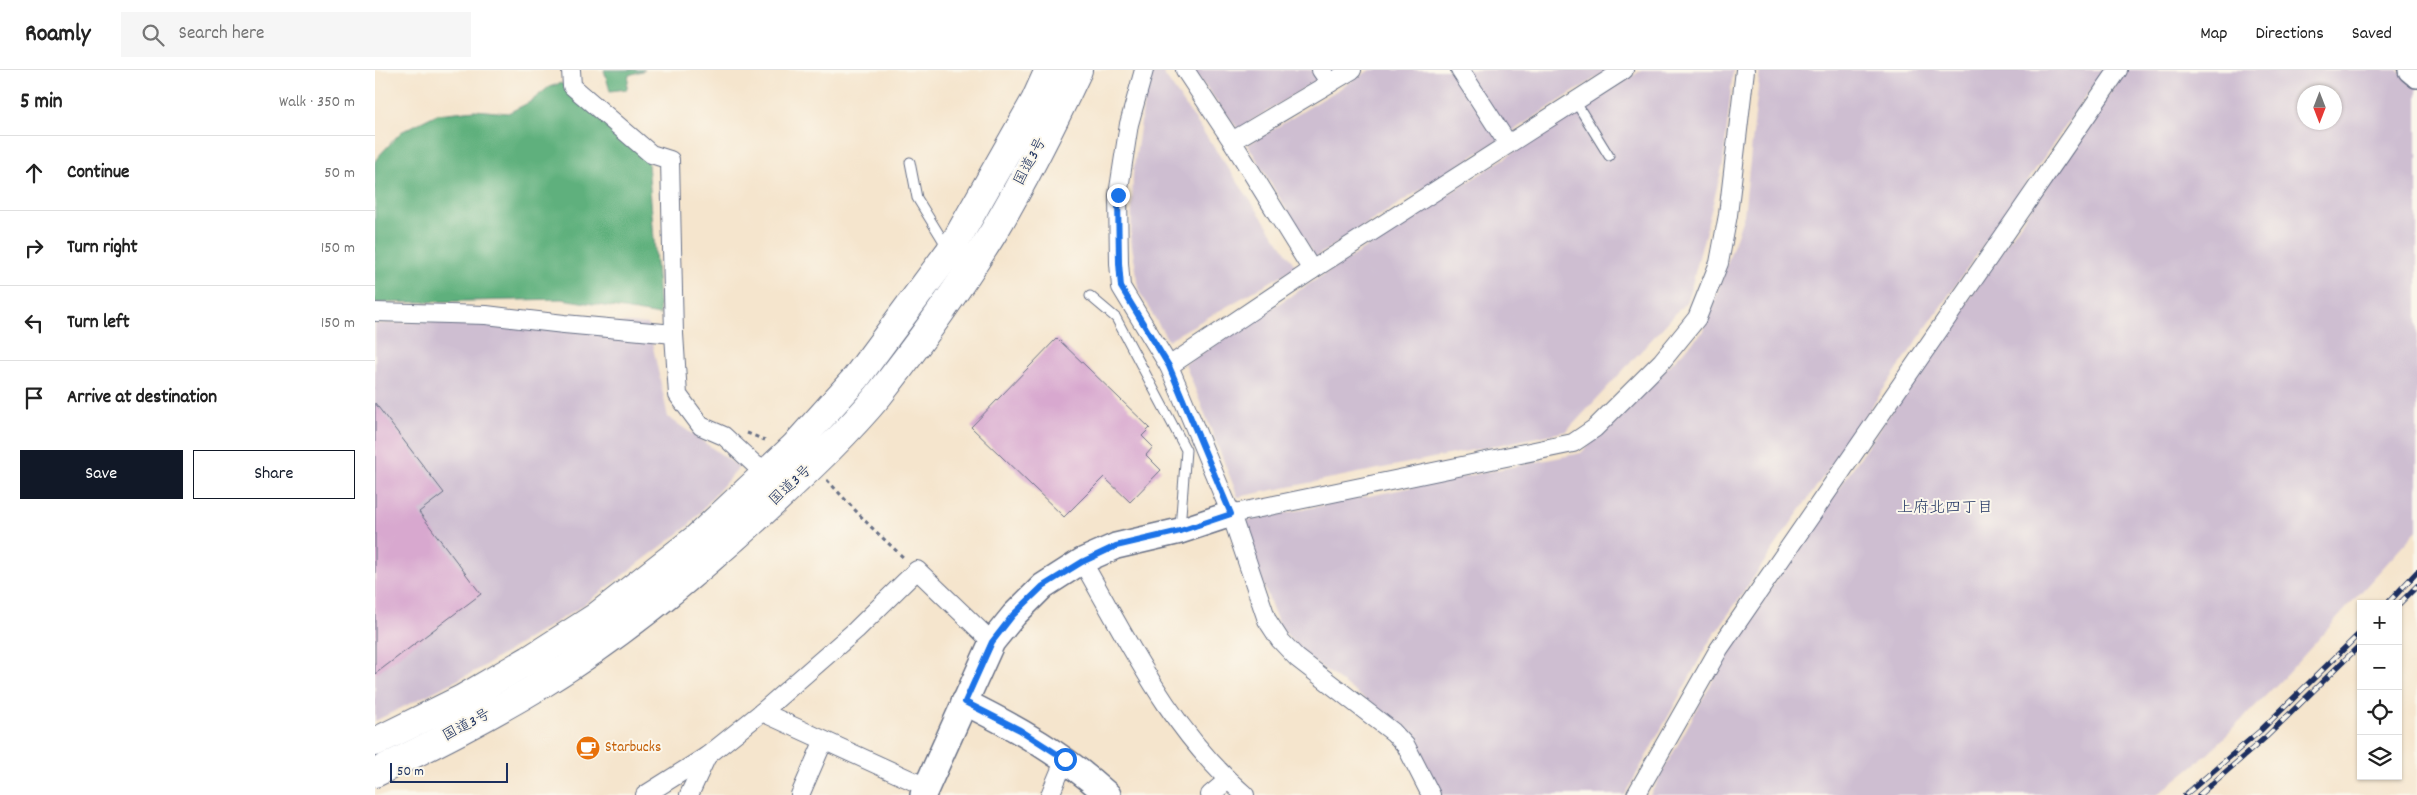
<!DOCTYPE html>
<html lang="en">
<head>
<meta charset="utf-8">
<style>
  body { margin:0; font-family:Dekko,"Klee One",sans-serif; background:#f6f6f6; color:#222 }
  .controls { position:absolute; right:15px; bottom:15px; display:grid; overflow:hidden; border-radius:0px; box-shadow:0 1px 4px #0004 }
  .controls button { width:45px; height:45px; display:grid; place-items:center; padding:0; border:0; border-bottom:1px solid #e0e0e0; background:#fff; color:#222; font:25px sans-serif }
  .compass { position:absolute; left:1922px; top:15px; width:45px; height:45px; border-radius:50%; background:#fff; box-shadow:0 1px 4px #0004; rotate:180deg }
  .scale { position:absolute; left:15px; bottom:12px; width:118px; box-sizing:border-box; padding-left:5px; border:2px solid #1b2f5e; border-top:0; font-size:14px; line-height:18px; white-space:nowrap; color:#1b2f5e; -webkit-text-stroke:4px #fbf7ec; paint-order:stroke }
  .stop { position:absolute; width:15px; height:15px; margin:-11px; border:4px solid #1a73e8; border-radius:50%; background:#fff }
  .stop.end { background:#1a73e8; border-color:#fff; box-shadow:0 1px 5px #0008 }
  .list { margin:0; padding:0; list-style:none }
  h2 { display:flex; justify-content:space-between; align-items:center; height:65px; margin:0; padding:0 20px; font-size:21px }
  h2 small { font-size:16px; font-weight:400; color:#767676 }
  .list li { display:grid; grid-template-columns:32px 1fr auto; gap:15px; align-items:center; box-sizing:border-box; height:75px; padding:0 20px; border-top:1px solid #e0e0e0 }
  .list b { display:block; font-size:19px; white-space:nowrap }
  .list em { font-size:16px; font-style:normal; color:#767676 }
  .actions { display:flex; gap:10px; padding:15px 20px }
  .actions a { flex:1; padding:11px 0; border:1px solid #111827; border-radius:0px; text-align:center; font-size:18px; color:#111827 }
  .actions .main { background:#111827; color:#fff }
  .icon { flex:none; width:28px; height:28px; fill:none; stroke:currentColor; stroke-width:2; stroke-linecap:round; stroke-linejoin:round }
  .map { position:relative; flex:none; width:2042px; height:725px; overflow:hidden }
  header { display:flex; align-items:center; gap:30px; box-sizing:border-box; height:70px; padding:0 25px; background:#fff; border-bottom:1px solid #e0e0e0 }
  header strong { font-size:24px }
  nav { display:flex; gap:28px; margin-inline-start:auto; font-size:18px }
  .search { width:350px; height:45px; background:#f6f6f6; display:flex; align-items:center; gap:12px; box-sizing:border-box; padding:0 18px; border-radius:0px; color:#767676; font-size:19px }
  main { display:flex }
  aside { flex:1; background:#fff }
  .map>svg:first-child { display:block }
</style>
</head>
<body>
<header>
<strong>Roamly</strong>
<div class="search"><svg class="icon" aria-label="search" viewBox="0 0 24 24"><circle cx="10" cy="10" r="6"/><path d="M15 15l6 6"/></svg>Search here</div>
<nav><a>Map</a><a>Directions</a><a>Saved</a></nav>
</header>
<main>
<aside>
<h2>5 min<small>Walk · 350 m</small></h2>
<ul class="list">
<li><svg class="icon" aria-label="ahead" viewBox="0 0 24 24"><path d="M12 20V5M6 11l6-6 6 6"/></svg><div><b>Continue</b></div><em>50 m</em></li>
<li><svg class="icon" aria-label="right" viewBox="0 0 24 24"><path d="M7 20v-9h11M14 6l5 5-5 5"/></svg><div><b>Turn right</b></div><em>150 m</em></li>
<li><svg class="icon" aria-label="left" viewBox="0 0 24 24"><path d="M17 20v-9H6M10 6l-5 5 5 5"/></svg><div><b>Turn left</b></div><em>150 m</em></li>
<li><svg class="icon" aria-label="arrive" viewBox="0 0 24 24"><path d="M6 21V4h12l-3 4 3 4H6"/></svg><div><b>Arrive at destination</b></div></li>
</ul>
<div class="actions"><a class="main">Save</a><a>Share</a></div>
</aside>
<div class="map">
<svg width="2042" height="725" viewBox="0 0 2042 725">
  <rect width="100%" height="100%" fill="#fbf7ec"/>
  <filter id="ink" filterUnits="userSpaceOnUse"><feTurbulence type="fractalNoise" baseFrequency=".02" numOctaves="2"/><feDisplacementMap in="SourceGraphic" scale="10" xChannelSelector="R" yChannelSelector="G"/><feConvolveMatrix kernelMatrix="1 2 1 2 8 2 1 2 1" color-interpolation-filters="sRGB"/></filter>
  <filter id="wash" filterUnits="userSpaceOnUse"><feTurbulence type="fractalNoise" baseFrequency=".0096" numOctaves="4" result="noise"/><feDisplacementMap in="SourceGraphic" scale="20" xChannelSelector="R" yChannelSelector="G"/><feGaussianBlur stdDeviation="1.12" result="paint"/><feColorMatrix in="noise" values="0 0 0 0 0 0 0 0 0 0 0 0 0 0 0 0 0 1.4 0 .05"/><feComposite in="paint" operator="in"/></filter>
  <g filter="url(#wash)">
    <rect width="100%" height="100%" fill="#f5e5cd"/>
    <!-- industrial -->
    <g fill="#cebed1" fill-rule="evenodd">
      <polygon points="774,0 786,0 921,197 793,270 765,223 756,170 758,104"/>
      <polygon points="818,0 937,0 943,9 863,59"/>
      <polygon points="995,0 1233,0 940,187 873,75"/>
      <polygon points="1267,0 1358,0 1348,94 1313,230 1192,361 863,427 810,294"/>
      <polygon points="1385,0 1729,0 1334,572 1250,725 1064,725 1027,660 1006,641 926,582 904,555 879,491 868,454 871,451 1206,383 1329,261 1369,145"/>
      <path d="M1751 0H2022L2042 16V460L1912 604 1834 683 1782 725H1275L1347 594 1416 488ZM1930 22H1960V52H1930Z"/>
      <polygon points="140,248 273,254 293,347 364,397 312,457 207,536 104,599 0,651 0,254"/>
    </g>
    <!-- forest -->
    <g fill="#5eb07d" stroke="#3c706e">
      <polygon points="229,0 270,0 254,5 252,19 235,21"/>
      <polygon points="186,13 249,61 273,93 285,245 187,229 0,233 0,92 2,88 26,62 62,44 100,40 133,43 155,32 174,17"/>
    </g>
    <g id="blocks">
      <!-- building -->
      <g fill="#d8a8cf">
        <polygon points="682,268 775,358 767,366 778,377 771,385 786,400 755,432 729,407 689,447 596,357"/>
        <polygon points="0,333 69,423 44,442 106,524 0,604"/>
      </g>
    </g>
  </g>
  <g filter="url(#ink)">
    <use href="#blocks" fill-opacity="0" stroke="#676f85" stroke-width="1"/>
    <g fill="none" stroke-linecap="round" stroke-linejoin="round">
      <defs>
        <g id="lane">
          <polyline points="1200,31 1234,86"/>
          <polyline points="535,92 542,128 572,177"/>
          <polyline points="715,226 741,248 811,380 805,458"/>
        </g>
        <g id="street">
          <polyline points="196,0 197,16 276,84 295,90 299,264 303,325 326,356 349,366 390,404"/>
          <polyline points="769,0 754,54 743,125 744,193 746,217 794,296 856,444 892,550 905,570 922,588 1018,662 1031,676 1056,725"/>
          <polyline points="810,0 857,71 937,200"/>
          <polyline points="946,0 955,13"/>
          <polyline points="1085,0 1133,74"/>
          <polyline points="857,71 977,0"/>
          <polyline points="0,242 111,245 189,254 299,264"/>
          <polyline points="794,296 937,200 1249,0"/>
          <polyline points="856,444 1198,373 1220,358 1287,291 1322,248 1344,193 1353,145 1370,0"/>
          <path d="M707 491C754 573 797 663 870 725"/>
          <polyline points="387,642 551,717"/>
          <polyline points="270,725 332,686 387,642 481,560 542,500 617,572"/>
          <polyline points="314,725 332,686"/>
          <polyline points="425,725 448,672"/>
          <polyline points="675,725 690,689"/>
          <polyline points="835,725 853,710"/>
          <polyline points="1261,725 1344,579 1743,0"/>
        </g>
        <g id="secondary">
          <polyline points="2036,0 2042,5"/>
          <path d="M589 632C642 658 690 686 733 725"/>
          <polyline points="548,725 617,572 639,545 668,516 707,491 741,476 805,461 856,444"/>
        </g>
        <g id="highway">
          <polyline points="0,672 87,629 154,590 221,547 322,468 419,377 481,308 575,181 660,31 674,0"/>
          <path d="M0 703C57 675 113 647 167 614 252 562 330 496 403 428 437 396 473 362 503 326 543 275 584 218 618 163 649 111 677 55 703 0"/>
        </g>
      </defs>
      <!-- lane casing -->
      <use href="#lane" stroke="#676f85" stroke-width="11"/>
      <!-- street casing -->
      <use href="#street" stroke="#676f85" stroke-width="20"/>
      <!-- secondary casing -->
      <use href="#secondary" stroke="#676f85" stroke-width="28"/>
      <!-- highway casing -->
      <use href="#highway" stroke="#676f85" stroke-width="30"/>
      <!-- path -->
      <g stroke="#676f85" stroke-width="3" stroke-dasharray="4 4" stroke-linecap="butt">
        <polyline points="372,363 390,370"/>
        <polyline points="452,410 495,456 530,489"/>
      </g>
      <!-- lane -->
      <use href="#lane" stroke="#fff" stroke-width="9"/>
      <!-- street -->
      <use href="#street" stroke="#fff" stroke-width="18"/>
      <!-- secondary -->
      <use href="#secondary" stroke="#fff" stroke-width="25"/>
      <!-- highway -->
      <use href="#highway" stroke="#fff" stroke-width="28"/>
      <defs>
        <g id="rail">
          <polyline points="2012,534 2042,502"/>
          <polyline points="2023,535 2042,516"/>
          <polyline points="1810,725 1885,661 1986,562"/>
          <polyline points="1824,725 1891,667 1986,574"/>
        </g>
      </defs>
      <!-- rail casing -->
      <use href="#rail" stroke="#1b2f5e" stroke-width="5.5"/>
      <!-- rail -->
      <use href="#rail" stroke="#fbf7ec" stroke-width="4" stroke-dasharray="11" stroke-linecap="butt"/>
    </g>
  </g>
  <g fill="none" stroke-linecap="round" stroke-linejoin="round" filter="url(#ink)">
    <!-- route -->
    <polyline stroke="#1a73e8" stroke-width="6" points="690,689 645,660 590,632 617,572 638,545 668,516 707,492 741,476 805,461 856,444 794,296 746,217 744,193 743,125"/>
  </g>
  <!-- icons -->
  <defs>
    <symbol id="cafe-disc" viewBox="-11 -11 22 22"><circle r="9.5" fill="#e8710a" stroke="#fbf7ec"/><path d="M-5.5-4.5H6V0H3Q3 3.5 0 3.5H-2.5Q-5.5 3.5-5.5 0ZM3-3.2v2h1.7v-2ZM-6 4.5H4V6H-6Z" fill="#fff"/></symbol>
  </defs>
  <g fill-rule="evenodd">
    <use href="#cafe-disc" x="199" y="664" width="28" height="28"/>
  </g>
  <g text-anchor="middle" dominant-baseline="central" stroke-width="4" stroke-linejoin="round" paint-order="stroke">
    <!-- street labels -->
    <g font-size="15" fill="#1b2f5e" stroke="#fbf7ec">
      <text transform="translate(656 92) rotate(-62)">国道3号</text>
      <text transform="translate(416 416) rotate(-43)">国道3号</text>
      <text transform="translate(92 656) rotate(-28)">国道3号</text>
    </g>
    <!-- food labels -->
    <g font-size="15" fill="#c56008" stroke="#fbf7ec" text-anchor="start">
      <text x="230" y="678">Starbucks</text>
    </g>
    <!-- neighbourhood labels -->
    <g font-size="16" fill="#1b2f5e" stroke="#fbf7ec">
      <text x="1570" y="438">上府北四丁目</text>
    </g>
  </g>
</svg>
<div class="controls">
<button>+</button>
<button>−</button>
<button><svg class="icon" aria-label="locate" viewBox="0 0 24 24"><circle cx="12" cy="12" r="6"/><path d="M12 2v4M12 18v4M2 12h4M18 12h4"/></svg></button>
<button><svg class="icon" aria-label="layers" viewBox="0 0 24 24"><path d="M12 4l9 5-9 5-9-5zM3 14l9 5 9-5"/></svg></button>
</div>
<svg class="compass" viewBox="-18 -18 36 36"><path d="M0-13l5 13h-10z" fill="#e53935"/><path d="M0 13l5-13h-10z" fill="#767676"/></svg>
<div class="scale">50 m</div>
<div class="stop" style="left:690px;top:689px"></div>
<div class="stop end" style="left:743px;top:125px"></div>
</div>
</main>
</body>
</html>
